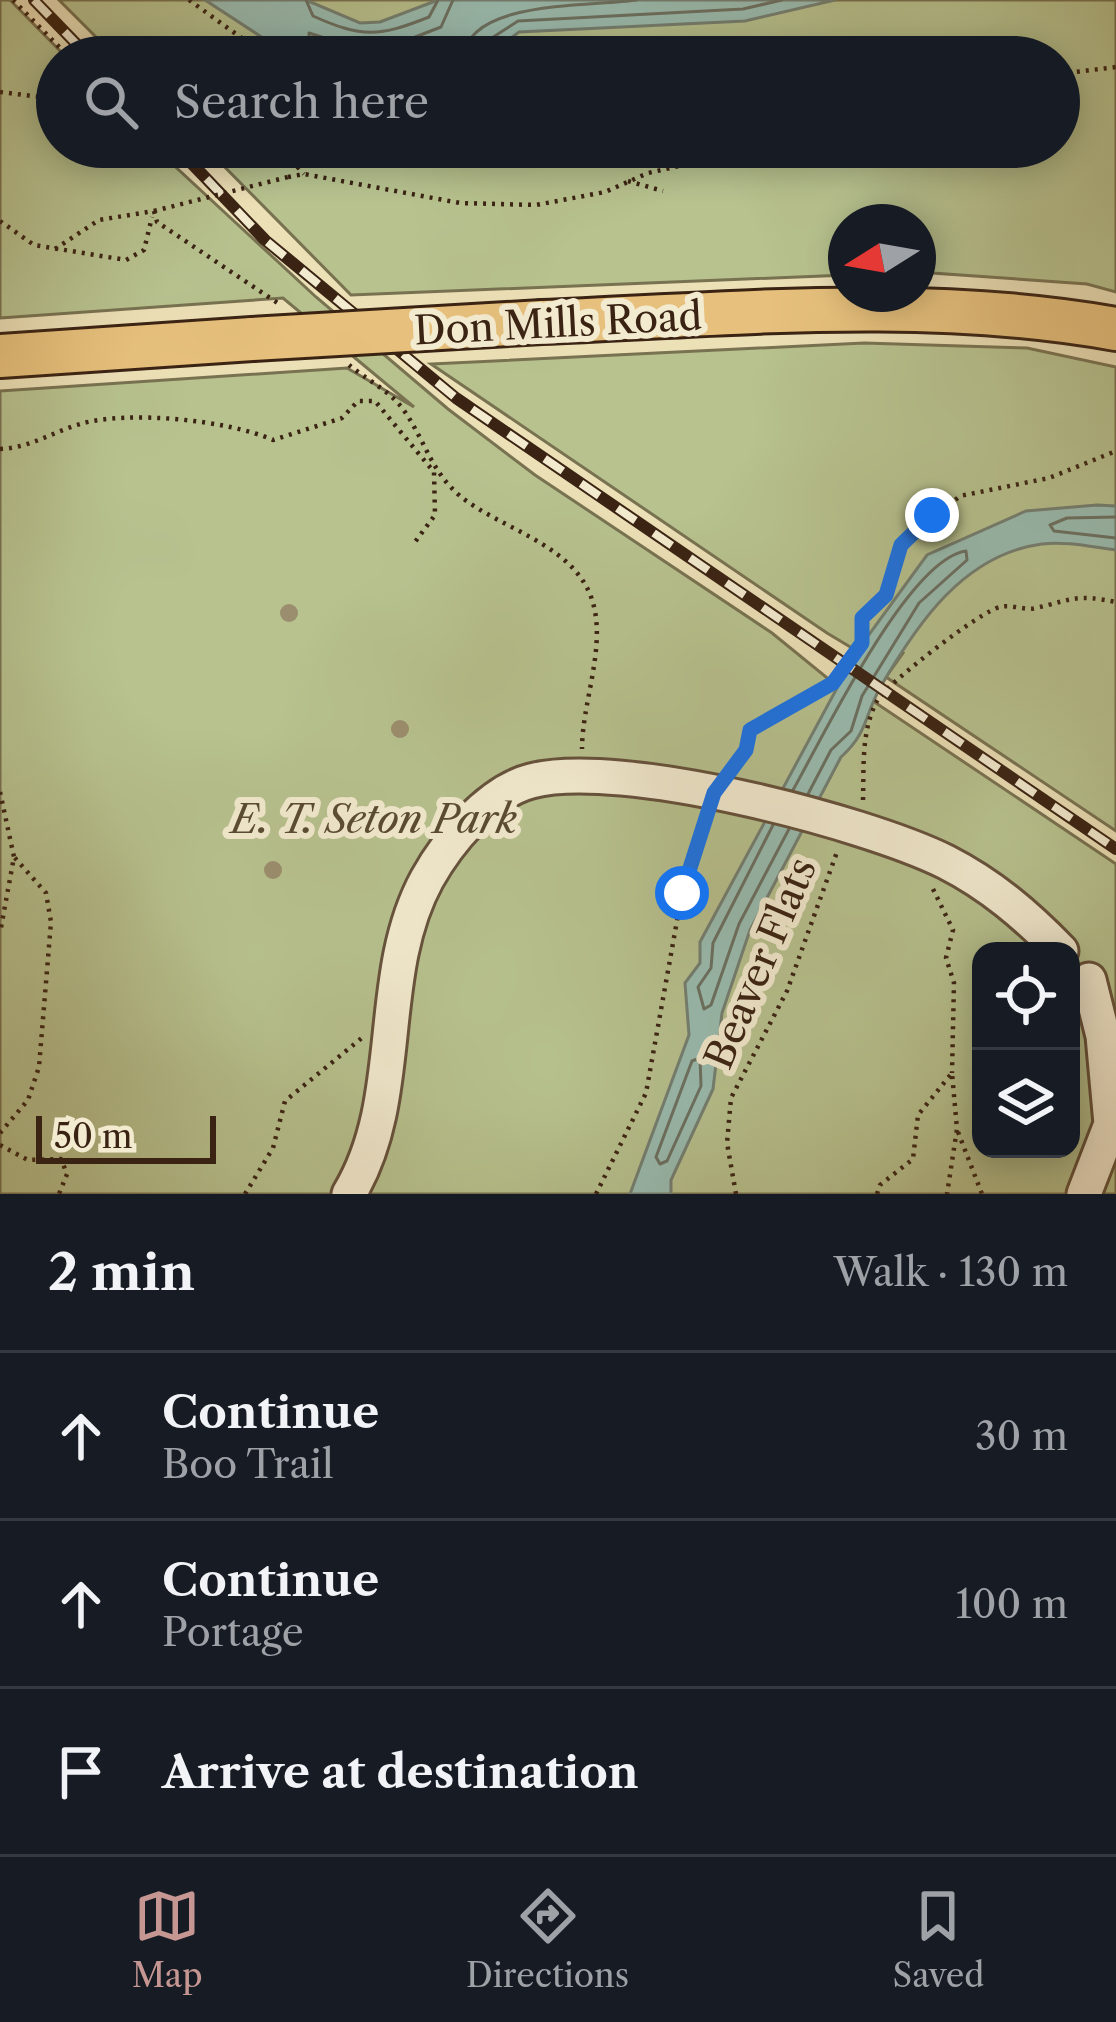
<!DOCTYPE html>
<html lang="en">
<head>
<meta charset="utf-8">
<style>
  body { margin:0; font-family:"Libre Caslon Text",serif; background:#20242c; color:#f1f3f6 }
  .controls { position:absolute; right:36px; bottom:36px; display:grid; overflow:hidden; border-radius:24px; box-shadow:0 6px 30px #0003 }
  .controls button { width:108px; height:108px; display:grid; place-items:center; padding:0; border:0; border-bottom:3px solid #363941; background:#171b24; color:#f1f3f6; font:60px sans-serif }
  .compass { position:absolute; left:828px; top:204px; width:108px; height:108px; border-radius:50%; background:#171b24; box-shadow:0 6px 30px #0003; rotate:259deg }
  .scale { position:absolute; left:36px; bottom:30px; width:180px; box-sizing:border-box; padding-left:12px; border:6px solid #3a2313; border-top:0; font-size:33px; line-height:42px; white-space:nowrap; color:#3a2313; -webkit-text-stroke:9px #f3ebd0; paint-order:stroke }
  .stop { position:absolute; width:36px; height:36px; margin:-27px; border:9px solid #1a73e8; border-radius:50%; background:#fff }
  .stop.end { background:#1a73e8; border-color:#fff; box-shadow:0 3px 12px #0008 }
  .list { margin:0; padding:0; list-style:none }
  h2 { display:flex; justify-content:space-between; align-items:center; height:156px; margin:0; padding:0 48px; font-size:51px }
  h2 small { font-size:39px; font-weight:400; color:#9ea1a6 }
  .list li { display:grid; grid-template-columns:78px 1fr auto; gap:36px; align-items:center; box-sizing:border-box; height:168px; padding:0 48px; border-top:3px solid #363941 }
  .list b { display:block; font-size:45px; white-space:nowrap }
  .list p { margin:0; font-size:39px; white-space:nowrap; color:#9ea1a6 }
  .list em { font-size:39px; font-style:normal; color:#9ea1a6 }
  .icon { flex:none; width:66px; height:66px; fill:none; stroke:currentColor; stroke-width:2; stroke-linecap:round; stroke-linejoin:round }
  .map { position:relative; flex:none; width:1116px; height:1194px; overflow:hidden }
  .search { position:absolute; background:#171b24; box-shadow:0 6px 30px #0003; left:36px; right:36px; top:36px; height:132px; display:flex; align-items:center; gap:30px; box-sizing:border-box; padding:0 42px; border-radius:66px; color:#9ea1a6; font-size:45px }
  .sheet { height:660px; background:#171b24 }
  nav { display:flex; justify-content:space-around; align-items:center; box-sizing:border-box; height:168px; border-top:3px solid #363941; background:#171b24; font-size:33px; color:#9ea1a6 }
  nav a { display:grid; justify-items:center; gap:6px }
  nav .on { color:#c59692 }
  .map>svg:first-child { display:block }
</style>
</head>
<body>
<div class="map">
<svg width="1116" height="1194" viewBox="0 0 1116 1194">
  <rect width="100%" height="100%" fill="#ece0b7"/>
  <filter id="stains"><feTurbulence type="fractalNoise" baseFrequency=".00167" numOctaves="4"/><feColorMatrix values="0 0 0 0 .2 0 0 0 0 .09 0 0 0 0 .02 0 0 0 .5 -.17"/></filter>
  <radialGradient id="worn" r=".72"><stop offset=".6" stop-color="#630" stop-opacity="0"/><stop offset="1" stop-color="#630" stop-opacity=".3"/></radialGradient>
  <!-- green -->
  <g fill="#b7c28f" stroke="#787251" stroke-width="3" fill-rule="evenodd">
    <path d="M0 0H10L66 57H57V147H154L316 297 448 409 535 475 772 633 837 686 873 701 1116 864V1194H0V391L347 368 414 407 283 298 0 318ZM981 951H1071V1149H981Z"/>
    <polygon points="59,0 1116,0 1116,292 1087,284 918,272 918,222 846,222 846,275 351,295 205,147 1059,147 1059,57 116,57"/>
    <polygon points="864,343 1027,348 1116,367 1116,831 886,677 903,653 869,634 857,651 827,633 431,364"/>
  </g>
  <!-- water -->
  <g fill="#99bdb2" stroke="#737f72" stroke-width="3">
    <polygon points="205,0 306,0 360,23 380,22 438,0 835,0 745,21 519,32 485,57 292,57"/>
    <path d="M1097 505 1116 506V550C1092 547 1065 541 1042 544 964 554 917 624 881 686 864 716 868 733 841 757L750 930 722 1013 713 1089 671 1180V1194H630L689 1035 685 983 700 963V942L857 651 927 555 1026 511Z"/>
  </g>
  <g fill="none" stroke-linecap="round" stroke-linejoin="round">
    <!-- shore -->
    <g stroke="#6a7062" stroke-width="3">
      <path d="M306 0 313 16C362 38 379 37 429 17L438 0"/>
      <polyline points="309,57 309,33 362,50 387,48 441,27 453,0"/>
      <path d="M464 57C468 0 589 7 636 0"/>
      <polyline points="479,57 484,43 518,21 743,9 782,0"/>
      <polyline points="1116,517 1067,518 1050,525 1054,531 1116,538"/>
      <path d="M793 790C823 737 908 559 966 551L967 560 919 603 862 696 851 731 831 750 808 794"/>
      <polyline points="773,825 713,943 711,968 698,987 704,1009 711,1005 739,924 789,829"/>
      <polygon points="700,1058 701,1086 667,1161 660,1164 656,1157 692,1061"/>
    </g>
    <defs>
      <g id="minor">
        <path d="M349 1194C407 1098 374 976 427 879 447 843 488 792 531 781 620 758 863 821 946 862 991 885 1026 915 1061 951"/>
        <polyline points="1084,1194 1111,1124 1103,1036 1089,980"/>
      </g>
      <g id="major">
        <path d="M542 322C734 314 926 295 1116 329"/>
        <polyline points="0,356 252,339"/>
      </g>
    </defs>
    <!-- minor casing -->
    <use href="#minor" stroke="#66523c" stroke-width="39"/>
    <!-- major casing -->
    <use href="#major" stroke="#3a2313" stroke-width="48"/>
    <!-- path -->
    <g stroke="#3a2313" stroke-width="4.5" stroke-dasharray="3 6" stroke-linecap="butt">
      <polyline points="13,0 69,57"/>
      <polyline points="189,0 268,57"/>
      <polyline points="1059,74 1116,67"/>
      <polyline points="0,92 57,99"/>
      <polyline points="279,147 304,174"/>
      <polyline points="686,147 696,162"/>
      <polyline points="288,177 304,174 460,203 536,205 605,192 648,173 764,147"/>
      <polyline points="628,181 663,191"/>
      <polyline points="154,211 157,222 282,306"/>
      <polyline points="0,221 34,245 126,260 144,250 152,217"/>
      <polyline points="55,249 99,220 154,211"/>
      <path d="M349 365C366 379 393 393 405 412 426 443 431 471 460 496 502 530 577 545 593 603 606 648 582 703 582 749"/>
      <path d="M0 449C29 448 53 432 80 424 128 410 228 420 273 440L342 418 358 401H375L434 472 435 515 415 542"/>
      <path d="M730 769C741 756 748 729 758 722 767 714 782 713 792 708 829 690 863 662 862 618L886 595 901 545 960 496 1049 478 1116 451"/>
      <polyline points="0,792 14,857 0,933"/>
      <path d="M863 800C864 767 861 731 877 701 886 684 982 610 1000 607 1012 604 1025 611 1036 608 1074 599 1076 594 1116 602"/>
      <polyline points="933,889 953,930 946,958 954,983 952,1073"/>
      <polyline points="958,1132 982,1194"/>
      <polyline points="0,1133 28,1100 39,1067 51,922 46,893 14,857"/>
      <polyline points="0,1145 28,1160 61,1159 67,1174 59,1194"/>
      <polyline points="245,1194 273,1148 285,1101 363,1037"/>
      <polyline points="596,1194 646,1093 682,893 707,816"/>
      <polyline points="736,1194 727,1143 731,1098 787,991 837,852"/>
      <polyline points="877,1194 880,1185 913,1159 918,1115 952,1073 957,1129 947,1194"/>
    </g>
    <!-- minor -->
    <use href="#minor" stroke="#f3ebd0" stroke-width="33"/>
    <!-- major -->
    <use href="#major" stroke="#e6c07c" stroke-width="42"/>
    <defs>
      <g id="rail">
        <polyline points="34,0 89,57"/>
        <polyline points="176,147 265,240 456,398 1116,849"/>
      </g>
    </defs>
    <!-- rail casing -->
    <use href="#rail" stroke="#3a2313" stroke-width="12"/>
    <!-- rail -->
    <use href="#rail" stroke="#f3ebd0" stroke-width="8" stroke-dasharray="22" stroke-linecap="butt"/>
    <defs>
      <polyline id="major-bridge" points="252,339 542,322"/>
    </defs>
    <!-- major-bridge casing -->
    <use href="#major-bridge" stroke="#3a2313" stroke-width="48" stroke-linecap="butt"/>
    <!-- path-bridge -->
    <polyline stroke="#3a2313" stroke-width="4.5" stroke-dasharray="3 6" stroke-linecap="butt" points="154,211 288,177"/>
    <!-- major-bridge -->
    <use href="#major-bridge" stroke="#e6c07c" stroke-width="42"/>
  </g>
  <!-- trees -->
  <g fill="#9b8e6e">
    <circle cx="289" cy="613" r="9"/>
    <circle cx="400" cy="729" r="9"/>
    <circle cx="385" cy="819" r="9"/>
    <circle cx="273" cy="870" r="9"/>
  </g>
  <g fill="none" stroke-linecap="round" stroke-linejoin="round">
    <!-- route -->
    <polyline stroke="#1a73e8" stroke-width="15" points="682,893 714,793 746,750 750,730 833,683 862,643 862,618 886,595 901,545 932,515"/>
  </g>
  <g text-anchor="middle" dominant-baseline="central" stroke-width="12" stroke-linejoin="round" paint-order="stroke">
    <!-- street labels -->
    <g font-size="39" fill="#3a2313" stroke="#f3ebd0">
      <text transform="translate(558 323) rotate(-3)">Don Mills Road</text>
      <text transform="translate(760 963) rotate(-67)">Beaver Flats</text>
    </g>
    <!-- park labels -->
    <g font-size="39" font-style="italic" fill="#594b32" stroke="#f3ebd0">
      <text x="374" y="819">E. T. Seton Park</text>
    </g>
  </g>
  <rect width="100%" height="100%" filter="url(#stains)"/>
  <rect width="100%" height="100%" fill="url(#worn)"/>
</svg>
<div class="controls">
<button><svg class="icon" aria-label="locate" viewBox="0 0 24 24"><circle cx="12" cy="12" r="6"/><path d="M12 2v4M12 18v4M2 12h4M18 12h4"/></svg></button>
<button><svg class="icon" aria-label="layers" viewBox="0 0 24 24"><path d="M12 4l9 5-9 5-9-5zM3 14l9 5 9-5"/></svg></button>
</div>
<svg class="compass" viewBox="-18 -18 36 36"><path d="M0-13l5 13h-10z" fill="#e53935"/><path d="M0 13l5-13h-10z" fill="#9ea1a6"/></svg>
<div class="scale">50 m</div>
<div class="stop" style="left:682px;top:893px"></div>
<div class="stop end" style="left:932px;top:515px"></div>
<div class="search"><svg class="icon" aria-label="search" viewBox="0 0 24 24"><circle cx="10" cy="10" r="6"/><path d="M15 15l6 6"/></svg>Search here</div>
</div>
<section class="sheet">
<h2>2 min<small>Walk · 130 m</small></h2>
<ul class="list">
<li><svg class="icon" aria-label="ahead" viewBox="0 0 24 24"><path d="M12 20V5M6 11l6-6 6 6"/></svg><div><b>Continue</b><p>Boo Trail</p></div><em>30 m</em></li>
<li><svg class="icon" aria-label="ahead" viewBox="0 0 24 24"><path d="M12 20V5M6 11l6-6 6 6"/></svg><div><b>Continue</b><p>Portage</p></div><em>100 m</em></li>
<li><svg class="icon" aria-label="arrive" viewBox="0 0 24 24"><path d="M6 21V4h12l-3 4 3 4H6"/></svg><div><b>Arrive at destination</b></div></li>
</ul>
</section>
<nav>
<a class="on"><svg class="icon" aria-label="map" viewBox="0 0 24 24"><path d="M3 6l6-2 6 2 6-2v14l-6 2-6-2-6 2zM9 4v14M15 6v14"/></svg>Map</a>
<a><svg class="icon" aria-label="directions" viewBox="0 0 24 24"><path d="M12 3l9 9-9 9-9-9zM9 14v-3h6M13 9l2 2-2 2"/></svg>Directions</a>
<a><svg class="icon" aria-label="saved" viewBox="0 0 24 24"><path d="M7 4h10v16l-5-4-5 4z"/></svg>Saved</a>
</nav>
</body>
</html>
